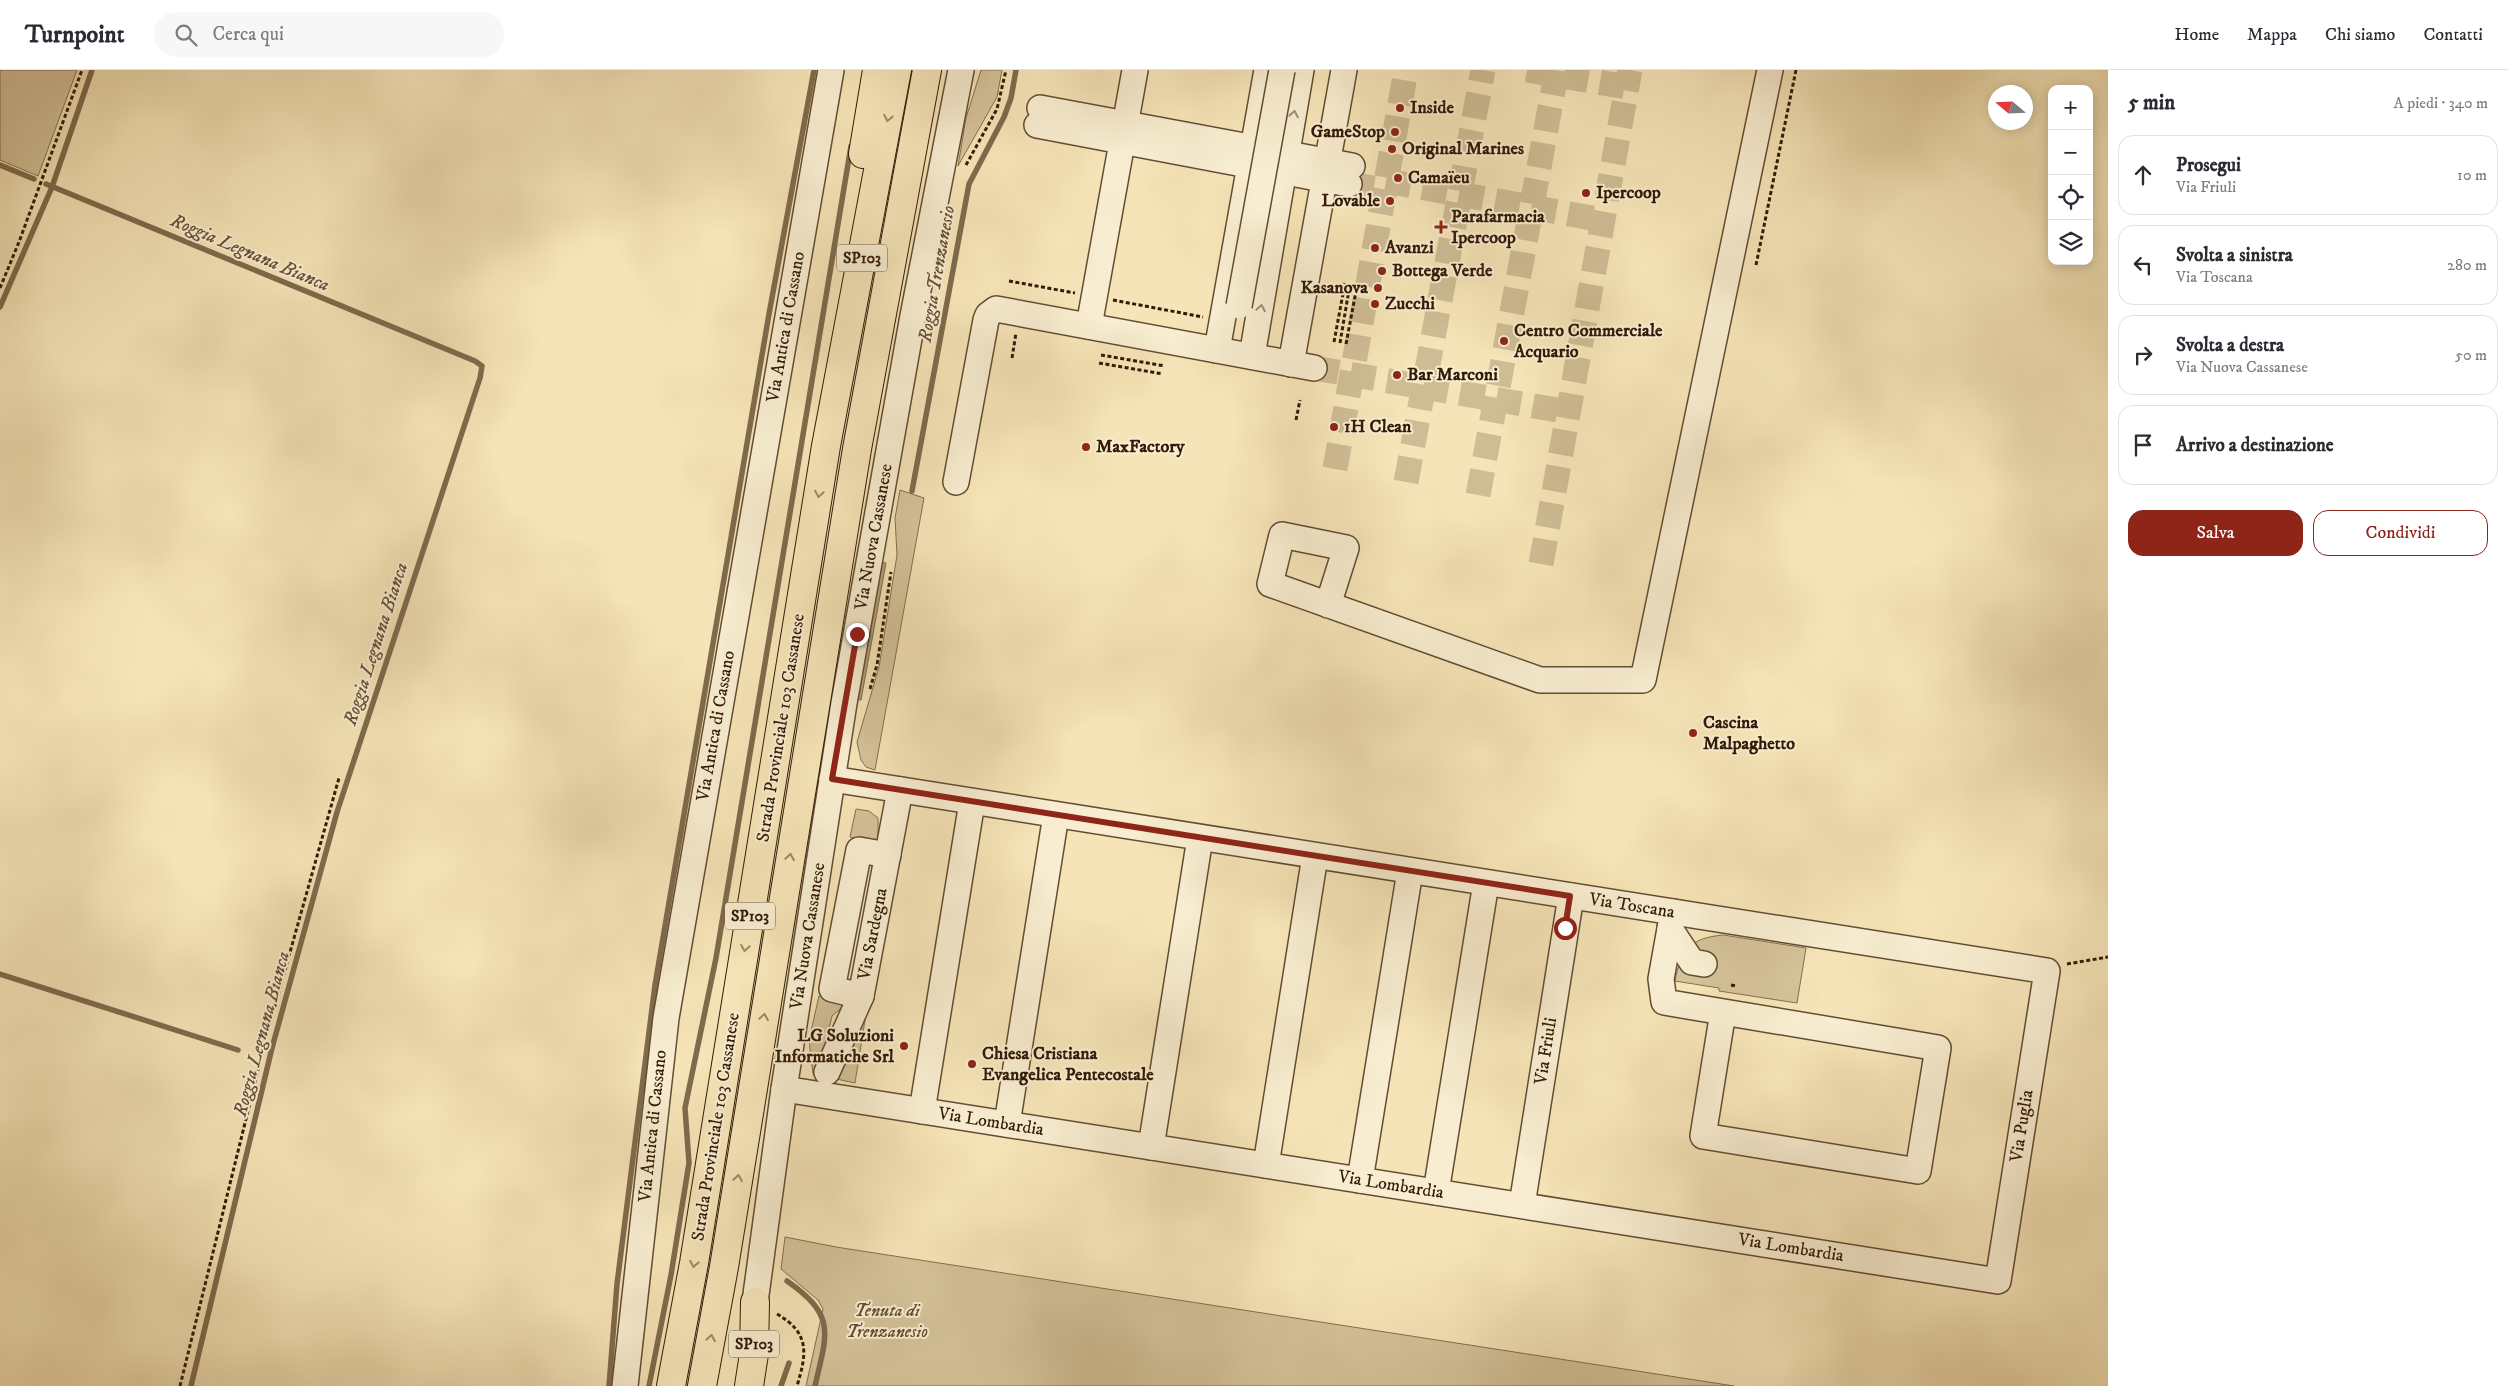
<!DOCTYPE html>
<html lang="it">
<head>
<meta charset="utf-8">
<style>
  body { margin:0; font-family:"IM FELL DW Pica",serif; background:#f7f7f7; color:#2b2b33 }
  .controls { position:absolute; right:15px; top:15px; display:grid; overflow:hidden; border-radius:10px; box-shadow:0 2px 12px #0003 }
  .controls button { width:45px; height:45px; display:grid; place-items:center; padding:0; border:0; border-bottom:1px solid #e1e1e2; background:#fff; color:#2b2b33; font:25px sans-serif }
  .compass { position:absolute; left:1988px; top:15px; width:45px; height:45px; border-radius:50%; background:#fff; box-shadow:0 2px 12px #0003; rotate:289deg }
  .stop { position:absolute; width:15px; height:15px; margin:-11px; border:4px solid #8f2418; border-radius:50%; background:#fff }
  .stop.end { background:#8f2418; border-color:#fff; box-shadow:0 1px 5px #0008 }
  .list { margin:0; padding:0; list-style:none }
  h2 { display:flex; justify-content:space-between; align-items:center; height:65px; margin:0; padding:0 20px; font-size:21px }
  h2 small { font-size:16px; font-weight:400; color:#7c7c81 }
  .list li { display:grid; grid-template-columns:32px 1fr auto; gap:15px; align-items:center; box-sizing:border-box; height:80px; margin:0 10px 10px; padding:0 10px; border:1px solid #e1e1e2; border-radius:15px }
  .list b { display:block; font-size:19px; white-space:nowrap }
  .list p { margin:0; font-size:16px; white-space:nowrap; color:#7c7c81 }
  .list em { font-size:16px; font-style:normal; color:#7c7c81 }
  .actions { display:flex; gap:10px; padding:15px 20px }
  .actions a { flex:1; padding:11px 0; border:1px solid #8f2418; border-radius:15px; text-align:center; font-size:18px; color:#8f2418 }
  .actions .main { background:#8f2418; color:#fff }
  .icon { flex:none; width:28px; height:28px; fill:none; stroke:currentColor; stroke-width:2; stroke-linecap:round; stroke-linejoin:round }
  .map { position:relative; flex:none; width:2108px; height:1316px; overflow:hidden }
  header { display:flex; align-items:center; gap:30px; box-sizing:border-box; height:70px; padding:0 25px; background:#fff; border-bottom:1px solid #e1e1e2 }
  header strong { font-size:24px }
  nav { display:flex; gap:28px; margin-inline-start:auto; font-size:18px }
  .search { width:350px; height:45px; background:#f7f7f7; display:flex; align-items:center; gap:12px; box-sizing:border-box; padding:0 18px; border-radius:28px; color:#7c7c81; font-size:19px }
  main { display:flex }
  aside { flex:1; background:#fff }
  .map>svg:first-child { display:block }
</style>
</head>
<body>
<header>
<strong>Turnpoint</strong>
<div class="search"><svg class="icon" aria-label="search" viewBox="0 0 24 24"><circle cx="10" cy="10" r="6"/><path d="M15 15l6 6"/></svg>Cerca qui</div>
<nav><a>Home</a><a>Mappa</a><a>Chi siamo</a><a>Contatti</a></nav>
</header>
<main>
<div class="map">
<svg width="2108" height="1316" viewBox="0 0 2108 1316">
  <rect width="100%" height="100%" fill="#f5e4b7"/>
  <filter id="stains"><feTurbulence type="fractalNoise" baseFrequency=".004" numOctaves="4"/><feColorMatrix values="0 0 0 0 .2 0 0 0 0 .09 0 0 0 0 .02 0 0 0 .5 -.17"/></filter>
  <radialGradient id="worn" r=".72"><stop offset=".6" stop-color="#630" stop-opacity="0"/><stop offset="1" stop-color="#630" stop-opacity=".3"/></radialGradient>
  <!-- green -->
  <g fill="#d4c299" stroke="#836e50">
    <polygon points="0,0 77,0 38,106 0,90"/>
    <polygon points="981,0 1002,0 997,27 958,96 966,48"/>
    <polygon points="900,420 924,428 875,700 866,697 861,690 857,672 879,597 897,485 895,448"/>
    <polygon points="856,739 869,741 878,748 878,773 850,767"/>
    <path d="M1723 865 1806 878 1797 933 1719 921V918L1675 911C1681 879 1691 868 1723 865Z"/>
    <polygon points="819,926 848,932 832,946 819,1000 840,1005 868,931 855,1013 813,1004 809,970"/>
    <polygon points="785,1167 836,1177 1734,1316 806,1316 823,1239 818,1230 781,1199"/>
  </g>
  <!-- water -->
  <polygon fill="#b39f7b" stroke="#7f6a4c" points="880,492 886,493 861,630 855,629"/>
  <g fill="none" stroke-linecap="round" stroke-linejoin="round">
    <!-- stream -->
    <g stroke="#7f6a4c" stroke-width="5.5">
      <polyline points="0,95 34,109"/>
      <polyline points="46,114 475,291 482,296 480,308 337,742 272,978 191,1316"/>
      <polyline points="0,237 52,117 92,0"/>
      <polyline points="912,421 969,114 1004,47 1011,28 1016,0"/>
      <polyline points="0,904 238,980"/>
      <path d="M787 1211C837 1246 827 1263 815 1316"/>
      <polyline points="609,1316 617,1214 655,915 769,244 814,0"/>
      <polyline points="649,1316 671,1205 689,1093 685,1038 716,888 851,76"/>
      <polyline points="781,1316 789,1293"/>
    </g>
    <!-- minor-tunnel -->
    <g stroke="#cebc94" stroke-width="25" stroke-dasharray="25 12" stroke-linecap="butt">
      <polyline points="1527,0 1627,17"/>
      <polyline points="1386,111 1603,150"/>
      <polyline points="1349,114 1385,120"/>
      <polyline points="1314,298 1569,342"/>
      <polyline points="1335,399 1406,0"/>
      <polyline points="1406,412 1483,0"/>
      <polyline points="1478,425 1557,0"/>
      <polyline points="1541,494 1630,0"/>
    </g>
    <defs>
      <g id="minor">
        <polyline points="1040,38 1352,96"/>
        <polyline points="1037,55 1349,114"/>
        <polyline points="1089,256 1135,0"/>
        <polyline points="1217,280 1267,0"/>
        <polyline points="1252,286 1301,0"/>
        <polyline points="1291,294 1344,0"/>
        <polyline points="956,412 986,250 988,245 996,239 1314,298"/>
        <polyline points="1328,535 1346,478 1282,465 1270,514 1540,610 1643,610 1770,0"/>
        <polyline points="1673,842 1661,909 1664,932 1938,978 1918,1101 1703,1066 1723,942"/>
        <polyline points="1670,859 1692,892 1704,894"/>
        <polyline points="861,926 832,919 859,780 888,785"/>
        <polyline points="827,1002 861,926 900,720"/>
        <polyline points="784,1019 1998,1211 2047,901 832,709"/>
        <polyline points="922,1041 972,732"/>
        <polyline points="1007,1054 1056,745"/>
        <polyline points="1151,1077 1200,768"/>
        <polyline points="1266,1095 1315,786"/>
        <polyline points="1360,1110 1410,801"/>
        <polyline points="1436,1122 1486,813"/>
        <polyline points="1522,1135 1571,826"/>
        <polyline points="755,1232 784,1019 844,633 913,246 961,0"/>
        <polyline points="625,1316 666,948 831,0"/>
      </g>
      <g id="highway">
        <polyline points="863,84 877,0"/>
        <polyline points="671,1316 694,1193 826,376 897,0"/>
        <polyline points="702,1316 724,1197 857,379 927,0"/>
        <polyline points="749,1316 754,1284 755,1232"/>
      </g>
    </defs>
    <!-- minor casing -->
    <use href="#minor" stroke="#634c32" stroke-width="28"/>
    <!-- highway casing -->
    <use href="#highway" stroke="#321a06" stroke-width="30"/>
    <!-- path -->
    <g stroke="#321a06" stroke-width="3" stroke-dasharray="4 2.5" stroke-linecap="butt">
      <polyline points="966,95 997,39 1006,0"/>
      <polyline points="1756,195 1796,0"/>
      <polyline points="1009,211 1075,223"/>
      <polyline points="0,218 19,172 82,0"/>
      <polyline points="1113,230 1203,247"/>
      <polyline points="1334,272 1345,213"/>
      <polyline points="1340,273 1350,214"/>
      <polyline points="1346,274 1357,216"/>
      <polyline points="1101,285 1165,296"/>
      <polyline points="1012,288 1016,263"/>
      <polyline points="1099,293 1163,304"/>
      <polyline points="1296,350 1300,330"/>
      <polyline points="870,619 877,595 891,502"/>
      <polyline points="2067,894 2108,887"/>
      <polyline points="1731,915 1736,916"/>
      <path d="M777 1244C810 1263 807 1283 797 1316"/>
      <polyline points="180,1316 267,964 339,708"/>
    </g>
    <!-- minor -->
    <use href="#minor" stroke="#f8edd0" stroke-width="25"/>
    <!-- highway -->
    <use href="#highway" stroke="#f5e4b7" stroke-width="28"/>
    <defs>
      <polyline id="minor-bridge" points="1239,236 1282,0"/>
    </defs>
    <!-- minor-bridge casing -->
    <use href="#minor-bridge" stroke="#634c32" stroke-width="28" stroke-linecap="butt"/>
    <!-- minor-bridge -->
    <use href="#minor-bridge" stroke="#f8edd0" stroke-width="25"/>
  </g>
  <!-- one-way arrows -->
  <defs><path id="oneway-chevron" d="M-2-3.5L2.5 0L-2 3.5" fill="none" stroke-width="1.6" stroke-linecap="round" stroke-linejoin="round" transform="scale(1.25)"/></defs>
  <g stroke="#9f8e75">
    <use href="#oneway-chevron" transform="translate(1294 44) rotate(-80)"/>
    <use href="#oneway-chevron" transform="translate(1261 238) rotate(-80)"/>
  </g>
  <g stroke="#9d8967">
    <use href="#oneway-chevron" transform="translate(888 48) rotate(101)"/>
    <use href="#oneway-chevron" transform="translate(819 424) rotate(99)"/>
    <use href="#oneway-chevron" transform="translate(790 787) rotate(-81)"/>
    <use href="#oneway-chevron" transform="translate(745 878) rotate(99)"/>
    <use href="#oneway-chevron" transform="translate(764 947) rotate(-81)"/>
    <use href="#oneway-chevron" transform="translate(738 1108) rotate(-81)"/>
    <use href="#oneway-chevron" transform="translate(694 1194) rotate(100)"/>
    <use href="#oneway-chevron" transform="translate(711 1268) rotate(-80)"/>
  </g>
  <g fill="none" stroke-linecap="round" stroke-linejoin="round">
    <!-- route -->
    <polyline stroke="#8f2418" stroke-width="6" points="857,564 832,709 1570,826 1565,858"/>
  </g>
  <!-- markers -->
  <g fill="#8f2418" stroke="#f8edd0" stroke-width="2">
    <circle cx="1400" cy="38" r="5"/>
    <circle cx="1395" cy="62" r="5"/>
    <circle cx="1392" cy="79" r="5"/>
    <circle cx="1398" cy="108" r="5"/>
    <circle cx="1586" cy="123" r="5"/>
    <circle cx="1390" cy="131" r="5"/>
    <path d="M1438.5 149.5h5v5h5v5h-5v5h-5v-5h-5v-5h5z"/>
    <circle cx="1375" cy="178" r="5"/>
    <circle cx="1382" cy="201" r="5"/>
    <circle cx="1378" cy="218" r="5"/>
    <circle cx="1375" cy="234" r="5"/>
    <circle cx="1504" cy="271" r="5"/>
    <circle cx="1397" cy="305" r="5"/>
    <circle cx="1334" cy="357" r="5"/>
    <circle cx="1086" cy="377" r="5"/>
    <circle cx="1693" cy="663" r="5"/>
    <circle cx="904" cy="976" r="5"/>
    <circle cx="972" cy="994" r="5"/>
  </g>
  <g text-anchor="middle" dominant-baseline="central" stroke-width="4" stroke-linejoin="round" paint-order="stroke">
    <!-- shield labels -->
    <g fill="#f8edd0" stroke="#6d5943" stroke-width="1">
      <rect x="837" y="174.5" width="50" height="27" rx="4"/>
      <rect x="725" y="832.5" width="50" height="27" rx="4"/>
      <rect x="729" y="1260.5" width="50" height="27" rx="4"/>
    </g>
    <g font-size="16" font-weight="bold" fill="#321a06">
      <text x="862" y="188">SP103</text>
      <text x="750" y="846">SP103</text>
      <text x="754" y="1274">SP103</text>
    </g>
    <!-- poi labels -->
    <g font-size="18" font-weight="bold" fill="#321a06" stroke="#f8edd0" text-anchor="start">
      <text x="1410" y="38">Inside</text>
      <text x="1385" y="62" text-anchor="end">GameStop</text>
      <text x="1402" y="79">Original Marines</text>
      <text x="1408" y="108">Camaïeu</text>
      <text x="1596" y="123">Ipercoop</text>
      <text x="1380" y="131" text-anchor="end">Lovable</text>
      <text x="1451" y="147">Parafarmacia<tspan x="1451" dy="21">Ipercoop</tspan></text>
      <text x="1385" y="178">Avanzi</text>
      <text x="1392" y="201">Bottega Verde</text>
      <text x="1368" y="218" text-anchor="end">Kasanova</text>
      <text x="1385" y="234">Zucchi</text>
      <text x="1514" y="261">Centro Commerciale<tspan x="1514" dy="21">Acquario</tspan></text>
      <text x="1407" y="305">Bar Marconi</text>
      <text x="1344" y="357">1H Clean</text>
      <text x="1096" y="377">MaxFactory</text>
      <text x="1703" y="653">Cascina<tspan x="1703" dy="21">Malpaghetto</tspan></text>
      <text x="894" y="966" text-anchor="end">LG Soluzioni<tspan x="894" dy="21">Informatiche Srl</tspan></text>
      <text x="982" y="984">Chiesa Cristiana<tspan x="982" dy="21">Evangelica Pentecostale</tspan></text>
    </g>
    <!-- street labels -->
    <g font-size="18" fill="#321a06" stroke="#f8edd0">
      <text transform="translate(786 257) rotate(-80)">Via Antica di Cassano</text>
      <text transform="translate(874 467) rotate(-80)">Via Nuova Cassanese</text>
      <text transform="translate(716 656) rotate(-80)">Via Antica di Cassano</text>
      <text transform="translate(781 658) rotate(-81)">Strada Provinciale 103 Cassanese</text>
      <text transform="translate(1632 836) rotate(9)">Via Toscana</text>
      <text transform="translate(873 864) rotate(-79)">Via Sardegna</text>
      <text transform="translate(808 866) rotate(-81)">Via Nuova Cassanese</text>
      <text transform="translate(1546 981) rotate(-81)">Via Friuli</text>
      <text transform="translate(991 1052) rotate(9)">Via Lombardia</text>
      <text transform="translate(653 1056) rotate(-84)">Via Antica di Cassano</text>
      <text transform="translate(2022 1056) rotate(-81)">Via Puglia</text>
      <text transform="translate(716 1057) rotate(-81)">Strada Provinciale 103 Cassanese</text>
      <text transform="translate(1391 1115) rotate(9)">Via Lombardia</text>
      <text transform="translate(1791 1178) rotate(9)">Via Lombardia</text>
    </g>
    <!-- park labels -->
    <g font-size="18" font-style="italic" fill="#634c32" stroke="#f8edd0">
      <text x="887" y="1241">Tenuta di<tspan x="887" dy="21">Trenzanesio</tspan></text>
    </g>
    <!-- water labels -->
    <g font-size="19" font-style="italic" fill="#664f35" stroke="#f8edd0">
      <text transform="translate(250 183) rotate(23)">Roggia Legnana Bianca</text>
      <text transform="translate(937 204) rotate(-80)">Roggia Trenzanesio</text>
      <text transform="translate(376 574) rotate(-72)">Roggia Legnana Bianca</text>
      <text transform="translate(262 964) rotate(-75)">Roggia Legnana Bianca</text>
    </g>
  </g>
  <rect width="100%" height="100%" filter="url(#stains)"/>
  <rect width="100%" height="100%" fill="url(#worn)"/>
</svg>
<div class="controls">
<button>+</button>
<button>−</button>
<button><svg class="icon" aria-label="locate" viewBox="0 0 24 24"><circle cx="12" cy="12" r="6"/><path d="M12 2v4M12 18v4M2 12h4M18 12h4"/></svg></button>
<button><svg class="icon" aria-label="layers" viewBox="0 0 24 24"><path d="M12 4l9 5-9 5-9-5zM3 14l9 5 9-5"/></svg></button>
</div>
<svg class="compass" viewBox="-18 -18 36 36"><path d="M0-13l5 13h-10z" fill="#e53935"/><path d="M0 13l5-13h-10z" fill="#7c7c81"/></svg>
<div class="stop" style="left:1565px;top:858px"></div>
<div class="stop end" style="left:857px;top:564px"></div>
</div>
<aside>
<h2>5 min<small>A piedi · 340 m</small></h2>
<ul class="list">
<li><svg class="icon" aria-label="ahead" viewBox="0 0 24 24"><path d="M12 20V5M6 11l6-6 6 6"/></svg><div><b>Prosegui</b><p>Via Friuli</p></div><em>10 m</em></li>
<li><svg class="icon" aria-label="left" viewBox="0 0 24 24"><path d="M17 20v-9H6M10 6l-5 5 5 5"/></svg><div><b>Svolta a sinistra</b><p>Via Toscana</p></div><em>280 m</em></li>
<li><svg class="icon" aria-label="right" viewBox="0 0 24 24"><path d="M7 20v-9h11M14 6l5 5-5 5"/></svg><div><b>Svolta a destra</b><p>Via Nuova Cassanese</p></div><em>50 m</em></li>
<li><svg class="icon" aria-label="arrive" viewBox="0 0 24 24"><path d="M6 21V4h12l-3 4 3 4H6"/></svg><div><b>Arrivo a destinazione</b></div></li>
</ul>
<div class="actions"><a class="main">Salva</a><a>Condividi</a></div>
</aside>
</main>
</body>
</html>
